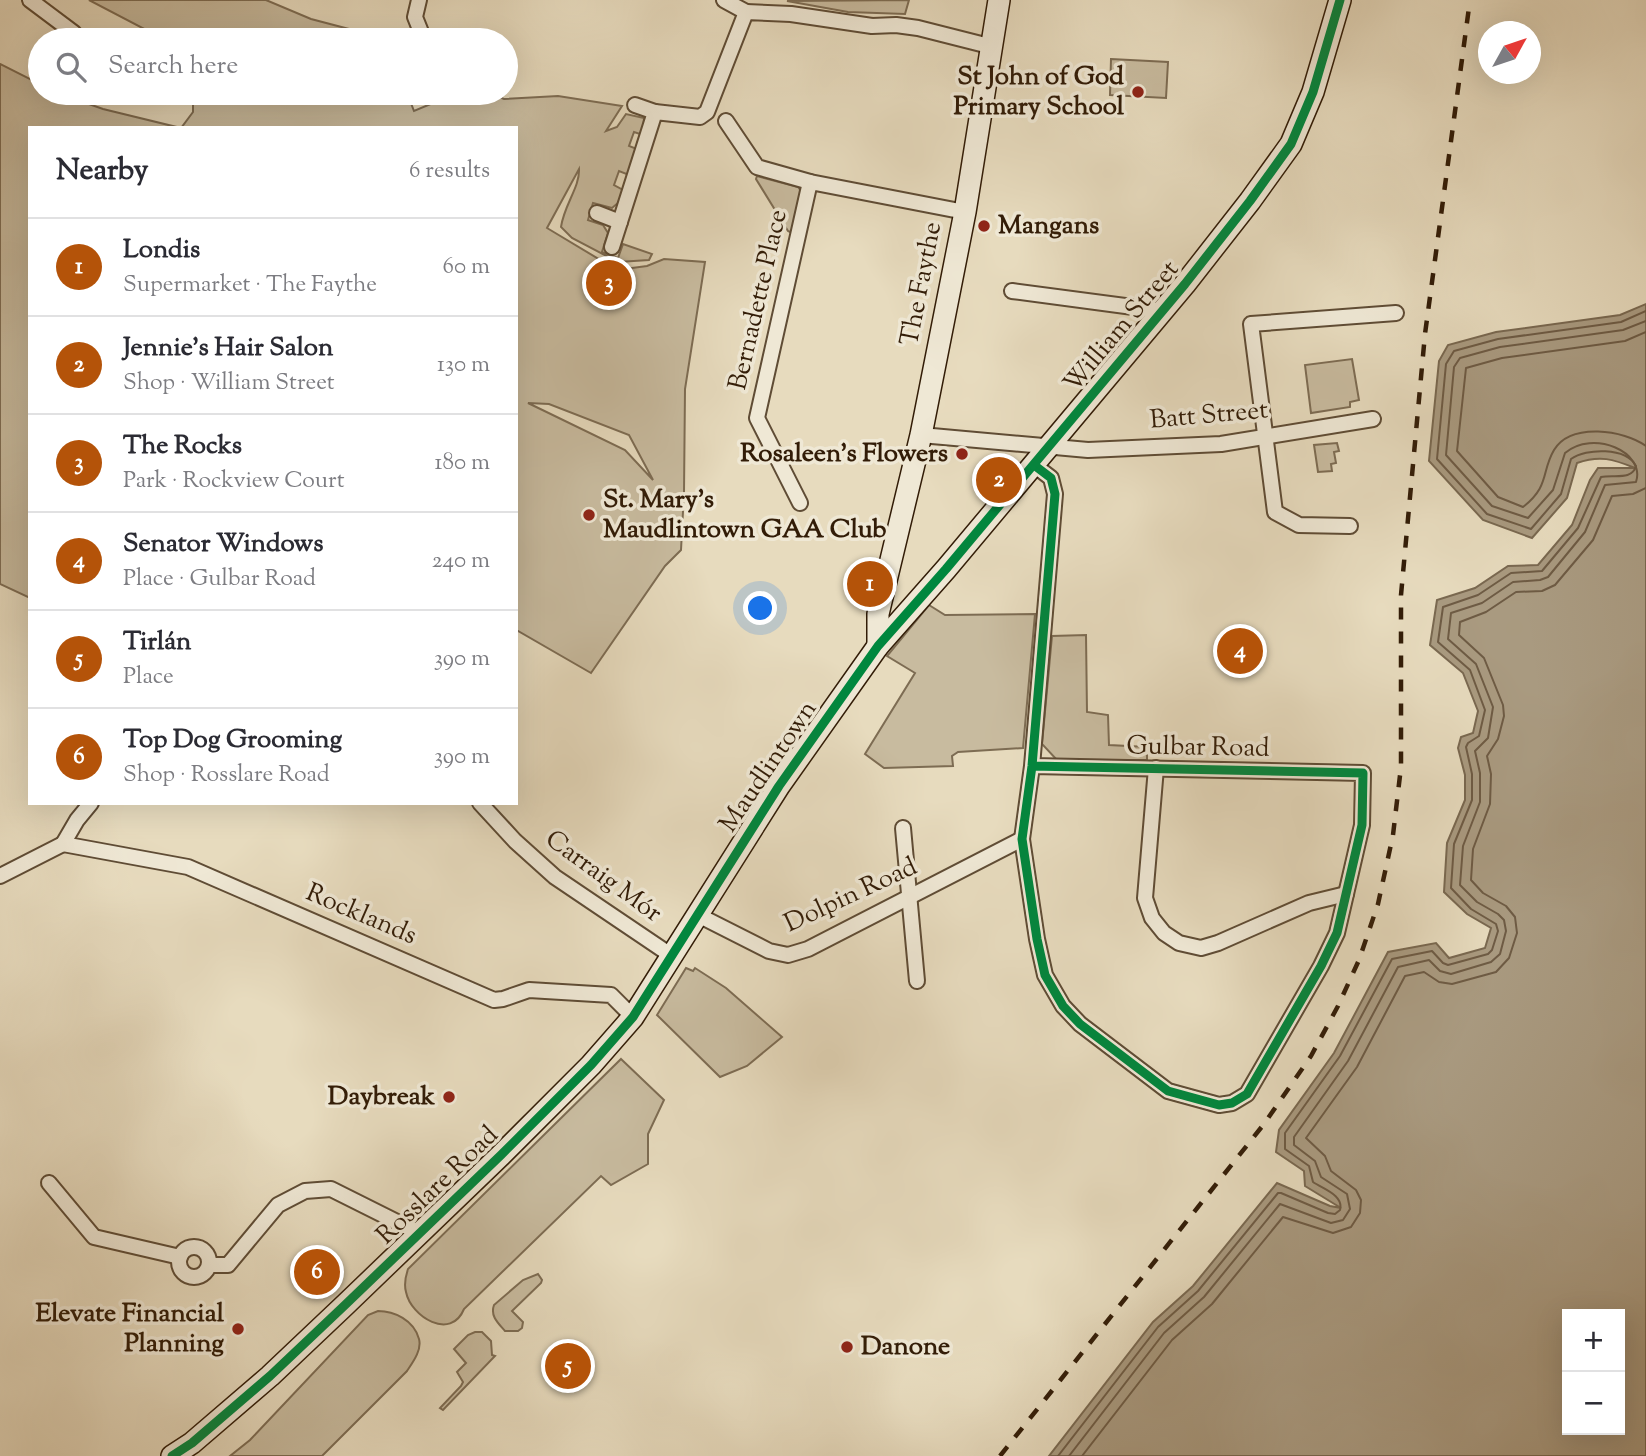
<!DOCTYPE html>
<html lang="en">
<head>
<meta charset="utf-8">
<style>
  body { margin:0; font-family:"Sorts Mill Goudy",serif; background:#f2f2f3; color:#2b2b33 }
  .controls { position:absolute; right:21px; bottom:21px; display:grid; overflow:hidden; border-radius:0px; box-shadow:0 7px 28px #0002 }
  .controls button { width:63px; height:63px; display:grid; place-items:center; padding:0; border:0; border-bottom:2px solid #e1e1e2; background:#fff; color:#2b2b33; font:35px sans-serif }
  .compass { position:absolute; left:1478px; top:21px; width:63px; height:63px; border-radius:50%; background:#fff; box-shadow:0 7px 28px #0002; rotate:50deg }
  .you { position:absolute; left:761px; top:609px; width:24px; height:24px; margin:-18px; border:5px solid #fff; border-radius:50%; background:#1a73e8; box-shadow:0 0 0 10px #1a73e833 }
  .badge { display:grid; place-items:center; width:46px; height:46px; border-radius:50%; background:#b45309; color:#fff; font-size:23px; font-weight:700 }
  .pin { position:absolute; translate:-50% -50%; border:4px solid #fff; box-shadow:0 2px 7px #0006 }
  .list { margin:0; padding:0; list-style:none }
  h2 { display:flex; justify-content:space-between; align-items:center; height:91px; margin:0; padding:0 28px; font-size:30px }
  h2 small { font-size:23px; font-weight:400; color:#7c7c81 }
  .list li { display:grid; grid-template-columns:46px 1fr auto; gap:21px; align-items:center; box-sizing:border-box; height:98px; padding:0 28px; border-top:2px solid #e1e1e2 }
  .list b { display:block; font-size:26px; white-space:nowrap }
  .list p { margin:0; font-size:23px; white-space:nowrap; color:#7c7c81 }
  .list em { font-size:23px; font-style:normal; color:#7c7c81 }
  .icon { flex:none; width:38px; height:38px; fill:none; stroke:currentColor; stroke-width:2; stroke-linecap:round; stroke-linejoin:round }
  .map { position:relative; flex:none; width:1646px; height:1456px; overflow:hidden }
  .search { position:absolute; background:#fff; box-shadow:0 7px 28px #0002; left:28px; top:28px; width:490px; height:77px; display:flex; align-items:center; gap:18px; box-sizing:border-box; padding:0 24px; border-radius:38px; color:#7c7c81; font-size:26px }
  .panel { position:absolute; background:#fff; box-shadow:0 7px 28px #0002; left:28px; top:126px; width:490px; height:679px; border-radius:0px }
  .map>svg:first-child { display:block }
</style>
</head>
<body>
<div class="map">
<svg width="1646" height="1456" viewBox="0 0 1646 1456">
  <rect width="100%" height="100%" fill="#e7dbbe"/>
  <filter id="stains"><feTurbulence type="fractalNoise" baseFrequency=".00286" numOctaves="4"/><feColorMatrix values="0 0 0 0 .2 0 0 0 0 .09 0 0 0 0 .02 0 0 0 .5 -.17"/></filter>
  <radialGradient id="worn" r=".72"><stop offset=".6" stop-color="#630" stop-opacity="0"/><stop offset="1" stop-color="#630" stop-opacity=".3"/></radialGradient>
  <!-- green -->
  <g fill="#c8bb9f" stroke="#7d6c53" stroke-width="2" fill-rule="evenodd">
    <polygon points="89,0 266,0 311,19 391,40 160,40 156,35"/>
    <polygon points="909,0 905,14 848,12 787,1"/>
    <polygon points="1111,59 1168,62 1166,98 1110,95"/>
    <path d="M0 64 40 84V93H58L103 109 181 128 193 112V93H407L414 111 457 93H489L504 99 558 96 622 106 606 131 617 127 626 114 644 118 643 135 634 132 629 146 637 149 629 175 619 171 614 185 623 190 618 203 612 208 593 203 588 220 603 225 608 233 602 252 618 258 623 244 652 254 649 260 618 262 572 238 561 227C564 205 580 187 579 169L547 228 617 270 647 266 664 259 705 262 685 389 684 492 681 550 665 566 591 673 518 631 516 633V128H30V598L0 584ZM528 403 549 404 629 435 653 480 625 450Z"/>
    <polygon points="757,176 798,187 801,191 794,234 788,231 756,179"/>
    <polygon points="1352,359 1359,400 1350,402 1350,407 1311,413 1305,365"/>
    <polygon points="1337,443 1339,451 1334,452 1336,463 1331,464 1332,471 1318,472 1314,445"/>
    <polygon points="929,605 945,615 1035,614 1023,748 958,752 952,756 953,766 884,768 865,754 915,673 887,656"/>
    <polygon points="1086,635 1087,712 1108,715 1109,745 1147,747 1147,760 1057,760 1042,744 1052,636"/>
    <polygon points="686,968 693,971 695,968 726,988 782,1037 747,1066 720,1077 657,1015"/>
    <path d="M621 1059 664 1100 648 1134V1164L611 1185 601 1176 464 1309C451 1341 411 1317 406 1292 404 1285 406 1275 408 1269Z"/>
    <path d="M538 1274 542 1280 541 1283 512 1311 523 1322 522 1328 518 1331H505C498 1323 490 1316 494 1305L523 1280Z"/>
    <path d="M378 1311C394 1311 414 1320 419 1339 422 1350 413 1362 407 1371L322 1456H230L250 1440 368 1315Z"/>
    <polygon points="475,1332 482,1332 491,1341 492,1355 495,1356 443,1410 440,1408 461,1386 463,1382 457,1372 466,1363 454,1349 468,1335"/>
  </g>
  <!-- water -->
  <path fill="#a99a80" stroke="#796850" stroke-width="2" fill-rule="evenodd" d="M1646 304V1456H1049L1153 1322 1193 1286 1277 1183 1330 1206 1341 1208 1305 1186 1304 1171 1276 1152 1279 1130 1334 1053 1388 952 1436 943 1449 958 1485 948 1491 928 1467 914 1444 892 1447 843 1465 800V775L1458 748 1461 737 1473 733 1478 711 1463 673 1430 645 1437 600 1475 588 1508 566 1538 565 1572 525 1590 480 1598 468H1635C1613 459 1600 455 1577 463L1567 498 1532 538 1483 520 1429 461 1439 361 1448 345 1496 332 1620 315ZM1567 1314H1620V1430H1567Z"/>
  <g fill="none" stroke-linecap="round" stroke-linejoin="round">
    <!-- shore -->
    <g stroke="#6e5b44" stroke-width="2">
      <path d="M1646 332 1625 341 1502 358 1466 368 1457 451 1498 497 1523 507C1550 486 1541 472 1554 450 1571 422 1624 430 1646 446"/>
      <path d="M1058 1456 1158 1327 1198 1291 1278 1193H1281L1328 1213 1335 1214 1340 1210C1344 1195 1323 1189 1313 1182L1309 1166 1285 1149V1133L1340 1056 1392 959 1432 951 1443 963 1448 965 1488 954 1492 950 1498 931 1496 924 1471 909 1451 888 1454 844 1472 800V774L1466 747 1468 743 1479 736 1485 710 1470 670 1438 642 1443 607 1478 595 1511 573 1542 571 1578 528 1601 477C1613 474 1632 481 1636 466 1626 447 1586 448 1571 459L1561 494 1531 529 1487 514 1437 459 1446 364 1454 351 1498 339 1621 322 1646 311"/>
      <path d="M1069 1456 1164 1333 1204 1297 1280 1204 1331 1223 1343 1220 1350 1209 1347 1194 1321 1177 1315 1161 1294 1145V1137L1348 1061 1398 967 1429 960 1440 971 1451 974 1491 962 1500 954 1506 931 1504 920 1498 914 1477 902 1460 885 1463 846 1480 802V773L1475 751 1488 738 1493 707 1476 664 1448 639 1451 613 1482 603 1513 582 1540 580 1548 577 1585 532 1605 485 1636 482C1646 452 1593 429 1565 453L1553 490 1528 518 1492 506 1446 455 1454 367 1460 358 1500 347 1623 330 1646 321"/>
      <polyline points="1082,1456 1172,1340 1212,1304 1283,1217 1333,1233 1351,1227 1360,1213 1361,1200 1356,1190 1331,1171 1325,1156 1306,1138 1357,1067 1405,976 1424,972 1439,982 1452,984 1496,972 1509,958 1517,933 1515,917 1506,906 1483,893 1471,880 1473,849 1490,804 1491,774 1487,756 1498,739 1504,716 1503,705 1484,658 1459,635 1460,622 1486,612 1516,592 1542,591 1555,585 1593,540 1612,496 1633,494 1646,488"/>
    </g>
    <defs>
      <g id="street">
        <polyline points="30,0 74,33"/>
        <polyline points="724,0 746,12"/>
        <polyline points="419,40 421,32 415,17 419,0"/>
        <polyline points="635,105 655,112"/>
        <polyline points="726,121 757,167 810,182"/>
        <polyline points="597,213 620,222"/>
        <polyline points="612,247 655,112 700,117 707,112 746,12 791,14 872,26 896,25 918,28 993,47"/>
        <polyline points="1012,291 1163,311"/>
        <polyline points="921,435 1088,450 1221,444 1373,419"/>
        <polyline points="800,503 757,418 810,182 965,212"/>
        <polyline points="1350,526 1299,525 1275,512 1251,324 1396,313"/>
        <polyline points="1032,766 1363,773 1362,825 1337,933 1321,966 1247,1094 1232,1103 1219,1105 1168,1091 1080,1024 1063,1006 1045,975 1037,939 1022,839 1032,766 1055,494 1051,478 1034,465"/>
        <polyline points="1156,768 1145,898 1152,918 1164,933 1179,943 1201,948 1218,943 1309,903 1346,894"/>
        <polyline points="91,803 77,820 63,844 188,867 494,1000 503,999 529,990 611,995 633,1017"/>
        <polyline points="480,803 515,841 555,877 672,956"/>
        <polyline points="903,828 917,981"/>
        <polyline points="0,876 63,844"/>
        <polyline points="698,915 769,951 788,955 808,949 1022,839"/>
        <polyline points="49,1183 94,1237 180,1257"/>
        <circle cx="194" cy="1262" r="15"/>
        <polyline points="209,1265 228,1265 278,1205 305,1191 331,1189 419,1233"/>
      </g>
      <g id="secondary">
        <polyline points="878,646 878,614 921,435 965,212 999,0"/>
        <polyline points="172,1456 192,1443 270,1376 345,1305 501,1155 591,1065 633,1017 779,786 878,646 946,569 1185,284 1250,201 1291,144 1313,92 1340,0"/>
      </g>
    </defs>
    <!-- street casing -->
    <use href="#street" stroke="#5f4c35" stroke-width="18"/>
    <!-- secondary casing -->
    <use href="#secondary" stroke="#321c07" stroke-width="24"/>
    <!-- street -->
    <use href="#street" stroke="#efe8d5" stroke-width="14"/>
    <!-- secondary -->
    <use href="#secondary" stroke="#efe8d5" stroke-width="21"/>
    <!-- rail -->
    <polyline stroke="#321c07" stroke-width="4.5" stroke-dasharray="12 12" stroke-linecap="butt" points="1000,1456 1264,1124 1311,1056 1338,1006 1359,960 1378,904 1393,835 1401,767 1401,595 1425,334 1470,0"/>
    <defs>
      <g id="cycleway">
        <polyline points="1032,766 1363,773 1362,825 1337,933 1321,966 1247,1094 1232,1103 1219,1105 1168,1091 1080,1024 1063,1006 1045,975 1037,939 1022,839 1032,766 1055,494 1051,478 1034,465"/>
        <polyline points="172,1456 192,1443 270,1376 345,1305 501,1155 591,1065 633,1017 779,786 878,646 946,569 1185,284 1250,201 1291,144 1313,92 1340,0"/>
      </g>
    </defs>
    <!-- cycleway casing -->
    <use href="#cycleway" stroke="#efe8d5" stroke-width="13"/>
    <!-- cycleway -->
    <use href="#cycleway" stroke="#00873e" stroke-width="9"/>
  </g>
  <!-- markers -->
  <g fill="#8f2418" stroke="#efe8d5" stroke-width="2.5">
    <circle cx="1138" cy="92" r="7"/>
    <circle cx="984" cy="226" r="7"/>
    <circle cx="962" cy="454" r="7"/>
    <circle cx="589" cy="515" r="7"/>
    <circle cx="449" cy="1097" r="7"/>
    <circle cx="238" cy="1329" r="7"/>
    <circle cx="847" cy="1347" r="7"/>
  </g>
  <g text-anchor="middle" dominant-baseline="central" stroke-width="7" stroke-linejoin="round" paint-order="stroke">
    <!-- poi labels -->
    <g font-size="26" font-weight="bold" fill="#321c07" stroke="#efe8d5" text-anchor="end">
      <text x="1124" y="77">St John of God<tspan x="1124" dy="30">Primary School</tspan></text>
      <text x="998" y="226" text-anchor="start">Mangans</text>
      <text x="948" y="454">Rosaleen's Flowers</text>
      <text x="603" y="500" text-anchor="start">St. Mary's<tspan x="603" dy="30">Maudlintown GAA Club</tspan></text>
      <text x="435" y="1097">Daybreak</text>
      <text x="224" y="1314">Elevate Financial<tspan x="224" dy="30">Planning</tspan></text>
      <text x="861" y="1347" text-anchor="start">Danone</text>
    </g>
    <!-- street labels -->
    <g font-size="26" fill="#321c07" stroke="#efe8d5">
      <text transform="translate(922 284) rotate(-79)">The Faythe</text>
      <text transform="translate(759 300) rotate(-77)">Bernadette Place</text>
      <text transform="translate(1122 327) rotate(-50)">William Street</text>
      <text transform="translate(1209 416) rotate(-5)">Batt Street</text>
      <text transform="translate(1198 748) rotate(1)">Gulbar Road</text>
      <text transform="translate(769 767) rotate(-56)">Maudlintown</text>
      <text transform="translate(603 877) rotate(36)">Carraig Mór</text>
      <text transform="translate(851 896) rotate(-25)">Dolpin Road</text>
      <text transform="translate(361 915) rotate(23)">Rocklands</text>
      <text transform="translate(438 1186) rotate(-44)">Rosslare Road</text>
    </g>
  </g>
  <rect width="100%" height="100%" filter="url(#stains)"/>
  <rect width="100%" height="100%" fill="url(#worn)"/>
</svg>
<div class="controls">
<button>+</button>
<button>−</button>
</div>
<svg class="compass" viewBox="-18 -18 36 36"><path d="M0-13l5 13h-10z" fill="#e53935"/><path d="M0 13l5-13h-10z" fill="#7c7c81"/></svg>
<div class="you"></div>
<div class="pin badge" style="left:870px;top:584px">1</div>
<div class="pin badge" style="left:999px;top:480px">2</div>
<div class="pin badge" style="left:609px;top:283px">3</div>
<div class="pin badge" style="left:1240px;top:651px">4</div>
<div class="pin badge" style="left:568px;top:1366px">5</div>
<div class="pin badge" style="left:317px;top:1272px">6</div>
<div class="search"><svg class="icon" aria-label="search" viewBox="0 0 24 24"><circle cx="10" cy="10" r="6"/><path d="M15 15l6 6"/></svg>Search here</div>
<section class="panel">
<h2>Nearby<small>6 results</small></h2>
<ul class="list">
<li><span class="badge">1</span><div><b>Londis</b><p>Supermarket · The Faythe</p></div><em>60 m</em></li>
<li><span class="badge">2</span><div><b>Jennie's Hair Salon</b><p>Shop · William Street</p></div><em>130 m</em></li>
<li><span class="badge">3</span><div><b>The Rocks</b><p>Park · Rockview Court</p></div><em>180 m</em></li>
<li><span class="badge">4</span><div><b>Senator Windows</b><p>Place · Gulbar Road</p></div><em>240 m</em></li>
<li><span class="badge">5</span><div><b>Tirlán</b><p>Place</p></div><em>390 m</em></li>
<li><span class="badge">6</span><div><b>Top Dog Grooming</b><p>Shop · Rosslare Road</p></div><em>390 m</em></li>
</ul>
</section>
</div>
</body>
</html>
